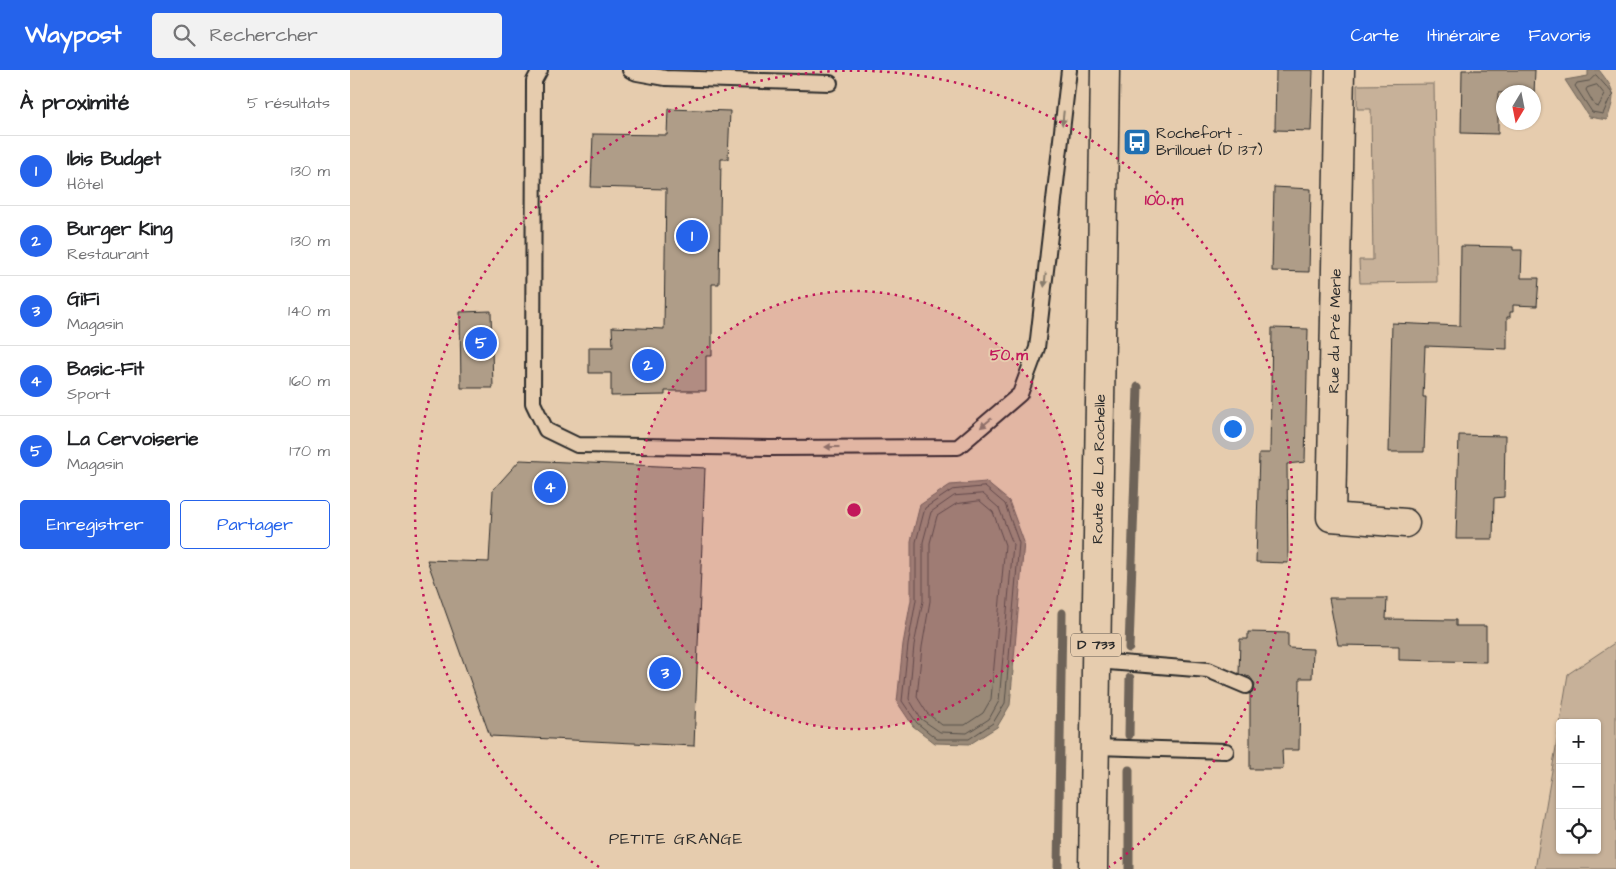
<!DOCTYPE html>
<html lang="fr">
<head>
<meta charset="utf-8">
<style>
  body { margin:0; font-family:"Architects Daughter",sans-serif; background:#f2f2f2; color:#202124 }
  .controls { position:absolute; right:15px; bottom:15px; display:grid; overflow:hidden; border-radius:5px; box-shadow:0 1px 4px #0004 }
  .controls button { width:45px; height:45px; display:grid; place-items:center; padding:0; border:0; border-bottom:1px solid #e0e0e0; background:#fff; color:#202124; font:25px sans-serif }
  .compass { position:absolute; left:1146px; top:15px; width:45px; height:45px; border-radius:50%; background:#fff; box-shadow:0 1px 4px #0004; rotate:190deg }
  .you { position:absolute; left:882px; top:358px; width:18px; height:18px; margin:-12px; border:4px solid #fff; border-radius:50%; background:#1a73e8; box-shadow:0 0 0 8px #1a73e833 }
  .badge { display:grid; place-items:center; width:32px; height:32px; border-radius:50%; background:#2563eb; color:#fff; font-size:16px; font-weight:700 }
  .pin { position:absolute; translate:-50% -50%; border:2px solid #fff; box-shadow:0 1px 5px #0006 }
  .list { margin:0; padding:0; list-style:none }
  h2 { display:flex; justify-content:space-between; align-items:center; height:65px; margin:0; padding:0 20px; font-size:21px }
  h2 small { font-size:16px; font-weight:400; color:#757577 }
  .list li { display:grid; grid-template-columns:32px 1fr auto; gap:15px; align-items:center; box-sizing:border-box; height:70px; padding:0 20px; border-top:1px solid #e0e0e0 }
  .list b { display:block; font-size:19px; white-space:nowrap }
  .list p { margin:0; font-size:16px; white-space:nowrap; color:#757577 }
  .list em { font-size:16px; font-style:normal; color:#757577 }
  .actions { display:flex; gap:10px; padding:15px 20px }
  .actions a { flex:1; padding:11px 0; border:1px solid #2563eb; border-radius:5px; text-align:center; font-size:18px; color:#2563eb }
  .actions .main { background:#2563eb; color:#fff }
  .icon { flex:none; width:28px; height:28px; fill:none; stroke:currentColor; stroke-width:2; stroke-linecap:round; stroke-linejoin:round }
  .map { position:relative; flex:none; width:1266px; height:799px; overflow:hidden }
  header { display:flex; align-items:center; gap:30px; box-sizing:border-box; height:70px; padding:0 25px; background:#2563eb; color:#fff }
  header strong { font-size:24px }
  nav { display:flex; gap:28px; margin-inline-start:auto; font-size:18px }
  .search { width:350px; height:45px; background:#f2f2f2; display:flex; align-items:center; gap:12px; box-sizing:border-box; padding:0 18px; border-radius:5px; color:#757577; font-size:19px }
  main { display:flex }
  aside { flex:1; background:#fff }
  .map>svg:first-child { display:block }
</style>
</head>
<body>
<header>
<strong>Waypost</strong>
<div class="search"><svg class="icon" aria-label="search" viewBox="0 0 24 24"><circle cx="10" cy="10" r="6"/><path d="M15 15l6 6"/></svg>Rechercher</div>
<nav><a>Carte</a><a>Itinéraire</a><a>Favoris</a></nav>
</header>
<main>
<aside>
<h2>À proximité<small>5 résultats</small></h2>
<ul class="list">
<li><span class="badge">1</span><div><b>Ibis Budget</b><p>Hôtel</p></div><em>130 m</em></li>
<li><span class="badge">2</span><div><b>Burger King</b><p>Restaurant</p></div><em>130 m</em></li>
<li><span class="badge">3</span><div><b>GiFi</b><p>Magasin</p></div><em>140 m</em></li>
<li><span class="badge">4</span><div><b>Basic-Fit</b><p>Sport</p></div><em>160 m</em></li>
<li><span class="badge">5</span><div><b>La Cervoiserie</b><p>Magasin</p></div><em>170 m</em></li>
</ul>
<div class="actions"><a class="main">Enregistrer</a><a>Partager</a></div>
</aside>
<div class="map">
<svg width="1266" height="799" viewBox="0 0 1266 799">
  <rect width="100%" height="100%" fill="#e6ccae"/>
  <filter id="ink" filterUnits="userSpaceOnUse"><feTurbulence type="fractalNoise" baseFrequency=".02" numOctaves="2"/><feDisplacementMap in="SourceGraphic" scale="10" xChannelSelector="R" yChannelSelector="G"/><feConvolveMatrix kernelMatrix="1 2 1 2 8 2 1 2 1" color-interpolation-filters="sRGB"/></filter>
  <g filter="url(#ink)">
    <!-- green -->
    <g fill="#c7b199" stroke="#796e62">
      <polygon points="1084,14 1087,212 1010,213 1009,190 1023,190 1021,39 1007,39 1007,15"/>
      <polygon points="1266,572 1266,799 1185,799 1210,654 1210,780 1247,780 1247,653 1210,653 1218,604"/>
    </g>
    <!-- water -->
    <g fill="#9a8a78" stroke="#6e6459">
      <path d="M1238 0H1249C1266 22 1266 23 1257 50L1239 47 1215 10 1238 6Z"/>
      <polygon points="636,412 659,431 674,472 660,635 647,657 620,674 585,673 563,656 547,632 553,574 561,530 561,471 570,435 600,415"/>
    </g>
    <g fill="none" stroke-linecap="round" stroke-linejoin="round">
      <!-- shore -->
      <g stroke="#57514a" stroke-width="1">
        <polygon points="1246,5 1264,25 1259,30 1253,44 1242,42 1225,16 1227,13 1239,11"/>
        <polygon points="1247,15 1255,25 1248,37 1245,36 1236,20 1237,18"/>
        <polygon points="635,417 655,434 669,473 655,633 643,653 619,669 587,669 567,653 552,631 558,575 566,530 566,472 575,438 602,420"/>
        <polygon points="633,424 649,438 663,474 649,631 639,649 617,663 590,662 571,649 559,629 564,575 573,531 573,472 581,442 604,426"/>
        <polygon points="630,431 643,442 655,475 641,629 633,643 615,655 592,655 577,643 567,627 572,577 580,531 580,473 587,446 606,434"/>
      </g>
      <!-- stream -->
      <g stroke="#6e6459" stroke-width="9">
        <polyline points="779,578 788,317"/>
        <polyline points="779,665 780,608"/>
        <polyline points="708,799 712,543"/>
        <polyline points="779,799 779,700"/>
      </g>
    </g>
    <!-- building -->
    <g fill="#af9d88" stroke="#2b2b2b">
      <polygon points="926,0 963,0 961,61 925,60"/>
      <polygon points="1112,0 1185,0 1184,24 1184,22 1148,23 1148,64 1111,63"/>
      <polygon points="318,39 380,41 378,89 371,89 369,214 362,214 362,286 356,286 356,321 315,321 315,325 261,326 261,303 239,303 239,277 263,277 262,257 314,259 316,119 241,117 243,64 317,65"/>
      <polygon points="924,117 961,119 959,202 922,201"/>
      <polygon points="1111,176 1163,177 1163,180 1172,180 1171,208 1189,208 1187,236 1163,235 1163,242 1160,242 1160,247 1157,247 1157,279 1075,276 1073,327 1076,327 1074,382 1039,382 1042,253 1110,256"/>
      <polygon points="141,241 143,318 111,318 110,242"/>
      <polygon points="922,258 958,259 955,392 937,394 938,493 906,492 909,383 920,383"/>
      <polygon points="1109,365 1155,366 1154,427 1144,428 1143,469 1106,469"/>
      <polygon points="170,390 355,398 344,676 140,666 77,490 139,492 143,420"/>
      <polygon points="979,528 1037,528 1036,549 1106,550 1106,556 1136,556 1136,592 1049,590 1049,576 988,575"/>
      <polygon points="898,562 938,563 938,578 963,579 962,608 950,608 949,680 932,680 933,699 900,699 900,624 904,620 905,614 900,607 889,604 890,569 898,569"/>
    </g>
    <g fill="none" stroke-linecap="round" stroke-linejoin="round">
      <defs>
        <g id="lane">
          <polyline points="190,0 184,11 183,333 196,360 227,375 419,378 608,377 670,324 687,278 719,0"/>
          <polyline points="280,0 287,3 315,8 480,13"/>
          <polyline points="746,591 858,600 896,616"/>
          <polyline points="745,677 876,681"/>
        </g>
        <polyline id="street" points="990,0 981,447 1055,453"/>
        <polyline id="primary" points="743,799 755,0"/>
      </defs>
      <!-- lane casing -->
      <use href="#lane" stroke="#2b2b2b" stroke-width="18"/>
      <!-- street casing -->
      <use href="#street" stroke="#2b2b2b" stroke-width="31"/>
      <!-- primary casing -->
      <use href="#primary" stroke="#2b2b2b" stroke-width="31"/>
      <!-- lane -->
      <use href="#lane" stroke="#e6ccae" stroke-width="14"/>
      <!-- street -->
      <use href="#street" stroke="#e6ccae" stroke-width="28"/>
      <!-- primary -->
      <use href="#primary" stroke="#e6ccae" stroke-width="28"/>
    </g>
    <!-- one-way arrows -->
    <defs><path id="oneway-solid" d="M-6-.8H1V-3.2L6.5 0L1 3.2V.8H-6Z" transform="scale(1.25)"/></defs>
    <g fill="#887c6c">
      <use href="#oneway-solid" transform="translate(713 48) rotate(96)"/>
      <use href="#oneway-solid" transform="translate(695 210) rotate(96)"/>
      <use href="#oneway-solid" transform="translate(636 353) rotate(140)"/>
      <use href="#oneway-solid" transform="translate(482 377) rotate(-180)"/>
    </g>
  </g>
  <!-- distance rings -->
  <circle cx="504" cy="440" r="219" fill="#c2185b" fill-opacity=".12"/>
  <g fill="none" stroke="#c2185b" stroke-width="2.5" stroke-dasharray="2.5 5">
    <circle cx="504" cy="440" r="219"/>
    <path d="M249 797A439 439 0 1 1 759 797"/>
  </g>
  <!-- icons -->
  <defs>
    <symbol id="bus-square" viewBox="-11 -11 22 22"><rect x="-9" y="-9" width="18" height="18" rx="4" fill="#1f6fb2" stroke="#e6ccae"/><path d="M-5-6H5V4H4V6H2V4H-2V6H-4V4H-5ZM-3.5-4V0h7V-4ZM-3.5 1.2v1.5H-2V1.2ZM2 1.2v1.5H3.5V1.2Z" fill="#fff"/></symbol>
  </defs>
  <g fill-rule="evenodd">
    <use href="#bus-square" x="771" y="56" width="32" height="32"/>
  </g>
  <g text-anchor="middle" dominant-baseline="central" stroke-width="4" stroke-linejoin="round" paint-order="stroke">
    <!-- shield labels -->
    <rect fill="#e6ccae" stroke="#635b52" stroke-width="1" x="721" y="563.5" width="50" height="23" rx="4"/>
    <g font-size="14" font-weight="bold" fill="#2b2b2b">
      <text x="746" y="575">D 733</text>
    </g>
    <!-- poi labels -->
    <g font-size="15" fill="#2b2b2b" stroke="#e6ccae" text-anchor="start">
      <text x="806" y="63">Rochefort -<tspan x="806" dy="17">Brillouet (D 137)</tspan></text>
    </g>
    <!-- street labels -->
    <g font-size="15" fill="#2b2b2b" stroke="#e6ccae">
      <text transform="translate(985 261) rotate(-89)">Rue du Pré Merle</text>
      <text transform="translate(749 399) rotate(-89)">Route de La Rochelle</text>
    </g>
    <!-- neighbourhood labels -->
    <g font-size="16" letter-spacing="1" fill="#2b2b2b" stroke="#e6ccae">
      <text x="326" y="769">PETITE GRANGE</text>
    </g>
  </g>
  <circle cx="504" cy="440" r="8" fill="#c2185b" stroke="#e6ccae" stroke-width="2.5"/>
  <g font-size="15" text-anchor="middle" font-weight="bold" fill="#c2185b" stroke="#e6ccae" stroke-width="4" stroke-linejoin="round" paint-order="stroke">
    <text x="814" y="135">100 m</text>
    <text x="659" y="290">50 m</text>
  </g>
</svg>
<div class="controls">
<button>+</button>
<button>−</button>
<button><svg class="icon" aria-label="locate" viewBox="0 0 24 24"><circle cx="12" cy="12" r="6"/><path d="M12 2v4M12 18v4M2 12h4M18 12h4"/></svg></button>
</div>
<svg class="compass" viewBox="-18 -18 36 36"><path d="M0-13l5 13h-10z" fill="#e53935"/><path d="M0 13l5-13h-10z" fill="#757577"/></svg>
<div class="you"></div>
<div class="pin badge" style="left:342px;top:166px">1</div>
<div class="pin badge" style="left:298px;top:295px">2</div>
<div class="pin badge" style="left:315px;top:603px">3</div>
<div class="pin badge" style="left:200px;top:417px">4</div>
<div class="pin badge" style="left:131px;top:273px">5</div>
</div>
</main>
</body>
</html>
